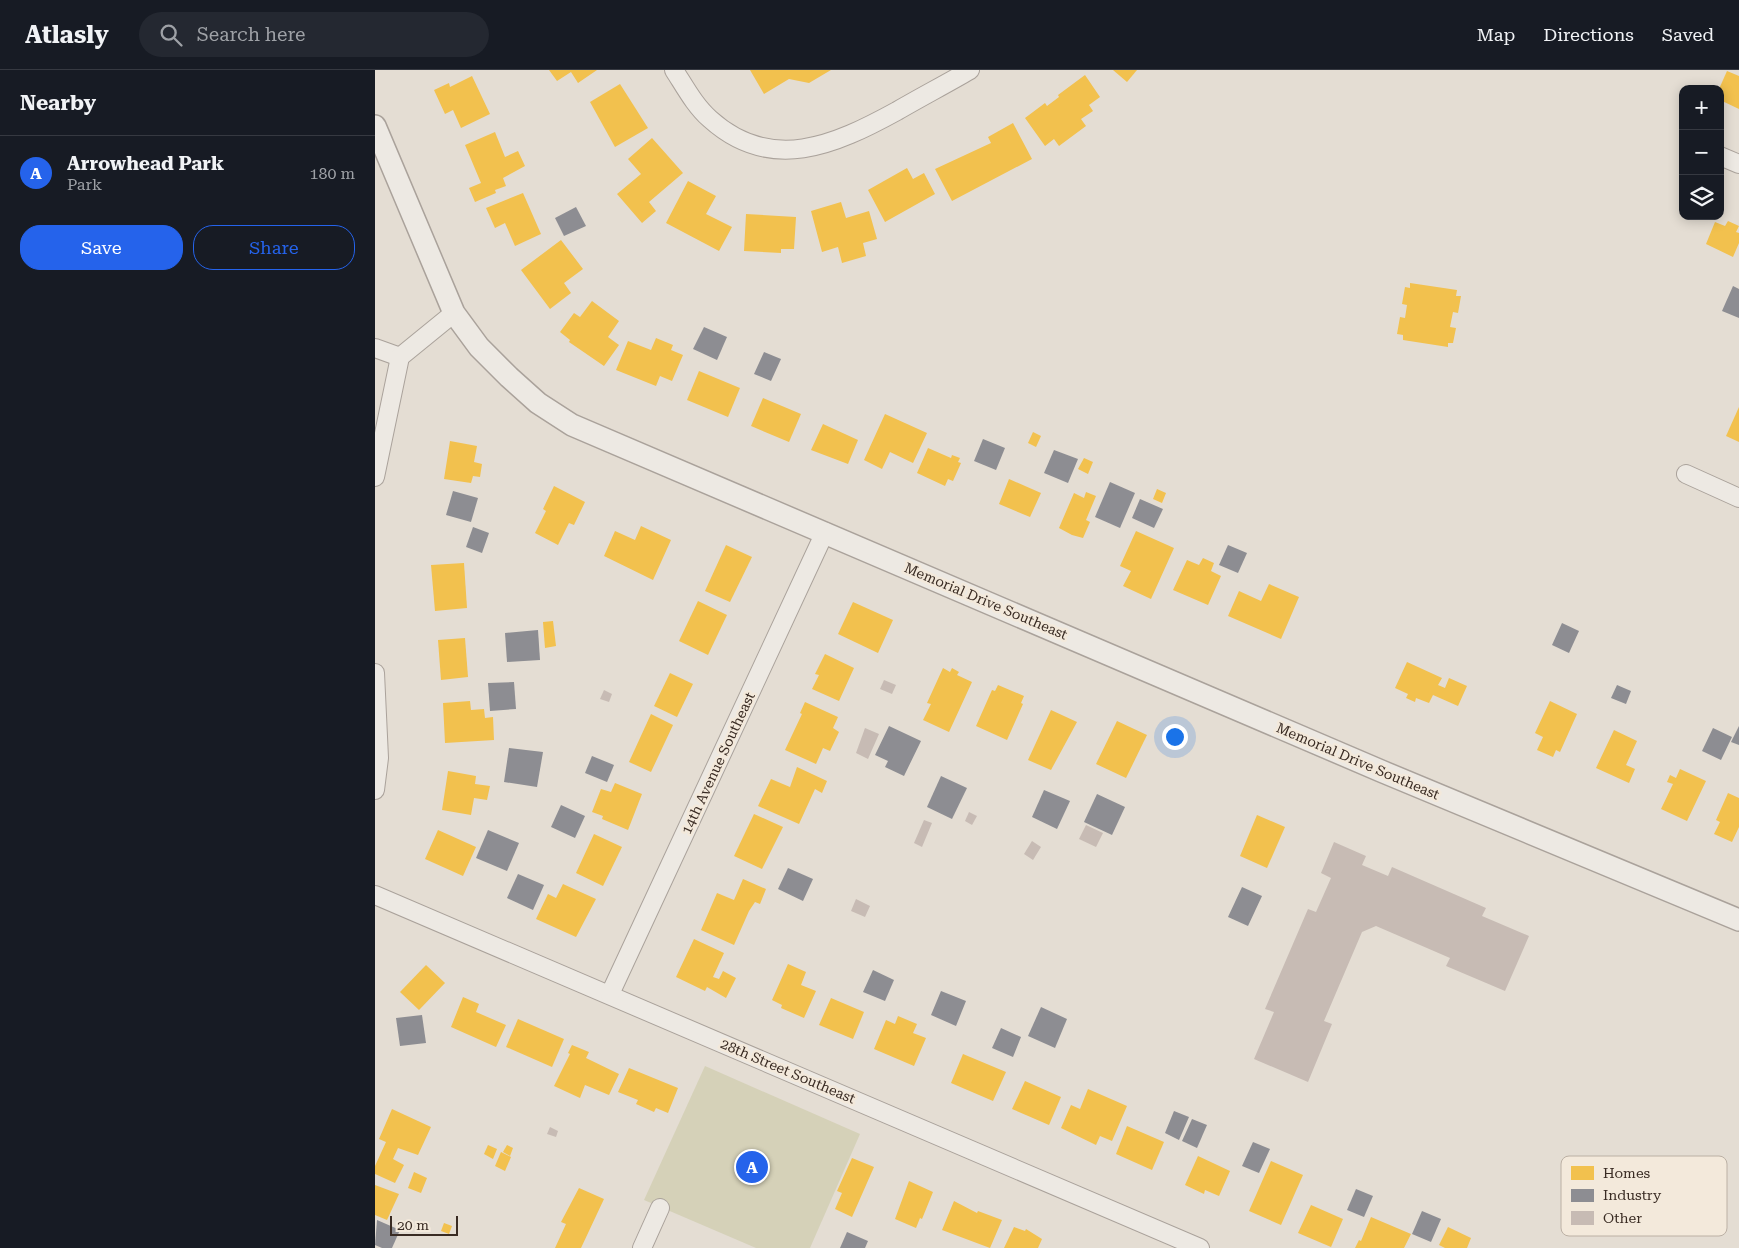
<!DOCTYPE html>
<html lang="en">
<head>
<meta charset="utf-8">
<style>
  body { margin:0; font-family:"Roboto Serif",serif; background:#242831; color:#f1f3f6 }
  .controls { position:absolute; right:15px; top:15px; display:grid; overflow:hidden; border-radius:10px; box-shadow:0 2px 12px #0003 }
  .controls button { width:45px; height:45px; display:grid; place-items:center; padding:0; border:0; border-bottom:1px solid #363941; background:#171b24; color:#f1f3f6; font:25px sans-serif }
  .scale { position:absolute; left:15px; bottom:12px; width:68px; box-sizing:border-box; padding-left:5px; border:2px solid #392b23; border-top:0; font-size:14px; line-height:18px; white-space:nowrap; color:#392b23; -webkit-text-stroke:4px #f3e9db; paint-order:stroke }
  .you { position:absolute; left:799px; top:666px; width:18px; height:18px; margin:-12px; border:4px solid #fff; border-radius:50%; background:#1a73e8; box-shadow:0 0 0 8px #1a73e833 }
  .badge { display:grid; place-items:center; width:32px; height:32px; border-radius:50%; background:#2563eb; color:#fff; font-size:16px; font-weight:700 }
  .pin { position:absolute; translate:-50% -50%; border:2px solid #fff; box-shadow:0 1px 5px #0006 }
  .list { margin:0; padding:0; list-style:none }
  h2 { display:flex; justify-content:space-between; align-items:center; height:65px; margin:0; padding:0 20px; font-size:21px }
  h2 small { font-size:16px; font-weight:400; color:#9ea1a6 }
  .list li { display:grid; grid-template-columns:32px 1fr auto; gap:15px; align-items:center; box-sizing:border-box; height:75px; padding:0 20px; border-top:1px solid #363941 }
  .list b { display:block; font-size:19px; white-space:nowrap }
  .list p { margin:0; font-size:16px; white-space:nowrap; color:#9ea1a6 }
  .list em { font-size:16px; font-style:normal; color:#9ea1a6 }
  .actions { display:flex; gap:10px; padding:15px 20px }
  .actions a { flex:1; padding:11px 0; border:1px solid #2563eb; border-radius:20px; text-align:center; font-size:18px; color:#2563eb }
  .actions .main { background:#2563eb; color:#fff }
  .icon { flex:none; width:28px; height:28px; fill:none; stroke:currentColor; stroke-width:2; stroke-linecap:round; stroke-linejoin:round }
  .map { position:relative; flex:none; width:1364px; height:1178px; overflow:hidden }
  header { display:flex; align-items:center; gap:30px; box-sizing:border-box; height:70px; padding:0 25px; background:#171b24; border-bottom:1px solid #363941 }
  header strong { font-size:24px }
  nav { display:flex; gap:28px; margin-inline-start:auto; font-size:18px }
  .search { width:350px; height:45px; background:#242831; display:flex; align-items:center; gap:12px; box-sizing:border-box; padding:0 18px; border-radius:28px; color:#9ea1a6; font-size:19px }
  main { display:flex }
  aside { flex:1; background:#171b24 }
  .map>svg:first-child { display:block }
</style>
</head>
<body>
<header>
<strong>Atlasly</strong>
<div class="search"><svg class="icon" aria-label="search" viewBox="0 0 24 24"><circle cx="10" cy="10" r="6"/><path d="M15 15l6 6"/></svg>Search here</div>
<nav><a>Map</a><a>Directions</a><a>Saved</a></nav>
</header>
<main>
<aside>
<h2>Nearby<small></small></h2>
<ul class="list">
<li><span class="badge">A</span><div><b>Arrowhead Park</b><p>Park</p></div><em>180 m</em></li>
</ul>
<div class="actions"><a class="main">Save</a><a>Share</a></div>
</aside>
<div class="map">
<svg width="1364" height="1178" viewBox="0 0 1364 1178">
  <rect width="100%" height="100%" fill="#e4ddd3"/>
  <!-- green -->
  <polygon fill="#d5d1b8" points="330,996 485,1064 435,1178 381,1178 269,1130"/>
  <!-- homes -->
  <g fill="#f2c14e">
    <polygon points="174,0 222,0 203,13 196,2 182,11"/>
    <polygon points="375,0 456,0 434,13 414,9 389,24"/>
    <polygon points="738,0 762,0 752,12"/>
    <polygon points="1352,1 1364,6 1364,39 1345,30 1344,19"/>
    <polygon points="710,5 725,27 714,35 718,41 706,49 711,56 684,76 679,69 670,76 650,48 670,33 672,36 684,27 683,25"/>
    <polygon points="97,6 115,44 86,58 78,40 70,44 59,20 74,13 75,17"/>
    <polygon points="245,14 273,58 240,77 215,32"/>
    <polygon points="638,53 657,89 577,131 560,99 616,73 613,67"/>
    <polygon points="120,62 130,87 143,81 150,96 128,108 131,116 120,120 121,123 100,132 94,118 106,113 90,75"/>
    <polygon points="277,68 308,103 274,132 281,141 267,153 242,124 266,104 253,89"/>
    <polygon points="532,98 538,109 549,103 560,124 510,152 493,120"/>
    <polygon points="313,111 341,126 331,144 357,157 344,181 291,153"/>
    <polygon points="148,123 166,164 140,176 130,153 120,158 111,138"/>
    <polygon points="466,132 471,148 494,141 502,169 488,173 491,186 467,193 463,177 447,182 436,141"/>
    <polygon points="371,144 421,147 419,179 406,179 406,183 369,181"/>
    <polygon points="1353,151 1364,156 1361,162 1364,163 1364,173 1358,187 1331,174 1340,152 1350,156"/>
    <polygon points="186,170 208,199 189,213 196,223 175,239 146,200"/>
    <polygon points="1035,213 1082,220 1081,226 1086,226 1083,243 1078,242 1075,257 1081,258 1078,273 1073,273 1073,277 1028,270 1028,265 1022,264 1025,247 1030,248 1032,235 1027,234 1030,217 1035,218"/>
    <polygon points="217,231 244,251 233,267 244,275 229,296 194,272 195,270 185,262 199,243 205,247"/>
    <polygon points="281,268 298,275 296,280 308,285 297,311 285,306 281,316 241,300 253,271 276,280"/>
    <polygon points="324,301 365,318 353,347 312,330"/>
    <polygon points="388,328 426,344 414,372 376,356"/>
    <polygon points="1364,337 1364,372 1351,366"/>
    <polygon points="510,344 552,363 538,393 515,382 507,399 489,390"/>
    <polygon points="448,354 483,370 473,394 436,380"/>
    <polygon points="658,362 666,366 661,377 653,373"/>
    <polygon points="75,371 102,376 99,392 107,394 105,407 98,406 96,413 69,409"/>
    <polygon points="553,378 576,388 577,385 585,388 583,392 586,393 578,411 573,409 570,416 542,403"/>
    <polygon points="709,388 718,392 713,404 703,399"/>
    <polygon points="634,409 666,423 655,447 624,434"/>
    <polygon points="179,416 210,432 199,455 194,453 183,475 160,463 171,441 168,439"/>
    <polygon points="782,419 791,423 787,433 778,429"/>
    <polygon points="711,422 721,426 711,450 715,452 708,468 697,465 684,458 699,423 709,428"/>
    <polygon points="266,456 296,470 278,510 229,486 240,461 260,470"/>
    <polygon points="761,461 799,478 776,529 748,516 756,501 745,496"/>
    <polygon points="351,475 377,487 355,532 330,521"/>
    <polygon points="828,488 839,493 836,501 846,506 833,535 798,520 812,490 824,495"/>
    <polygon points="89,493 92,538 60,541 56,495"/>
    <polygon points="894,514 924,527 906,569 853,546 864,521 886,531"/>
    <polygon points="323,531 352,545 333,585 304,571"/>
    <polygon points="478,532 518,550 503,583 463,564"/>
    <polygon points="178,551 181,576 170,578 168,552"/>
    <polygon points="90,568 93,607 66,610 63,570"/>
    <polygon points="450,584 479,598 464,631 437,619 444,605 440,604"/>
    <polygon points="1032,592 1067,608 1063,615 1070,618 1074,608 1092,616 1083,636 1058,625 1054,633 1041,628 1040,632 1031,628 1033,624 1020,618"/>
    <polygon points="568,598 575,602 577,598 584,602 582,605 597,612 574,662 548,650 556,634 552,633"/>
    <polygon points="295,603 318,614 302,647 279,636"/>
    <polygon points="623,615 649,626 646,633 648,634 632,670 601,656 617,620 620,621"/>
    <polygon points="95,631 96,640 109,639 110,648 118,647 119,670 70,673 68,633"/>
    <polygon points="1175,631 1202,644 1185,682 1181,680 1178,687 1162,680 1168,667 1160,663"/>
    <polygon points="430,632 463,647 458,658 464,662 455,681 448,678 441,694 410,680 427,644 425,643"/>
    <polygon points="676,640 702,652 676,700 653,690"/>
    <polygon points="276,644 298,655 276,702 254,692"/>
    <polygon points="742,651 772,665 751,708 721,694"/>
    <polygon points="1239,660 1262,671 1251,695 1260,699 1254,713 1221,698"/>
    <polygon points="422,697 452,711 447,723 440,719 424,754 383,736 396,709 415,717"/>
    <polygon points="1305,699 1331,711 1312,751 1286,739 1298,714 1292,712 1295,705 1301,708"/>
    <polygon points="73,701 101,706 100,714 115,716 112,730 99,728 96,745 67,740"/>
    <polygon points="240,713 267,724 253,760 227,749 228,746 217,742 226,719 236,722"/>
    <polygon points="1353,723 1364,728 1364,757 1357,772 1339,764 1345,752 1341,750"/>
    <polygon points="379,744 408,757 387,799 359,786"/>
    <polygon points="882,745 910,757 892,798 865,786"/>
    <polygon points="63,760 101,777 88,806 50,789"/>
    <polygon points="219,764 247,777 228,816 201,803"/>
    <polygon points="368,809 391,819 385,834 380,832 374,841 359,875 326,860 342,823 359,830"/>
    <polygon points="188,814 221,829 201,867 161,849 173,824 181,828"/>
    <polygon points="319,869 349,883 338,907 344,909 348,901 361,908 351,928 332,917 330,921 301,907"/>
    <polygon points="413,894 431,902 426,915 441,921 429,948 406,938 407,935 397,930"/>
    <polygon points="51,895 70,913 44,940 25,922"/>
    <polygon points="88,927 104,934 101,942 131,955 121,977 76,957"/>
    <polygon points="456,928 489,942 478,969 444,955"/>
    <polygon points="523,946 542,954 538,963 551,968 539,996 499,979 511,950 520,954"/>
    <polygon points="143,949 189,969 177,997 131,977"/>
    <polygon points="197,975 214,982 211,988 244,1004 234,1025 210,1015 205,1028 179,1016 195,984 193,983"/>
    <polygon points="588,984 631,1002 618,1031 576,1013"/>
    <polygon points="254,998 303,1018 293,1043 281,1038 279,1042 261,1034 263,1030 243,1022"/>
    <polygon points="650,1011 686,1027 674,1055 637,1039"/>
    <polygon points="713,1019 752,1036 737,1071 725,1066 721,1075 686,1058 696,1035 705,1039"/>
    <polygon points="17,1039 56,1057 43,1085 23,1078 18,1089 29,1095 20,1113 0,1104 0,1096 11,1072 4,1069"/>
    <polygon points="752,1056 789,1072 777,1100 741,1084"/>
    <polygon points="113,1075 122,1079 118,1089 109,1084"/>
    <polygon points="132,1075 138,1078 135,1086 128,1082"/>
    <polygon points="126,1082 136,1087 130,1101 120,1096"/>
    <polygon points="823,1086 855,1101 844,1126 830,1120 829,1124 810,1115"/>
    <polygon points="477,1088 499,1097 477,1147 460,1139 467,1123 462,1121"/>
    <polygon points="896,1091 928,1105 906,1155 874,1141"/>
    <polygon points="39,1102 52,1108 46,1123 33,1118"/>
    <polygon points="534,1111 558,1122 547,1149 545,1148 541,1158 520,1149"/>
    <polygon points="0,1115 24,1124 12,1150 0,1145"/>
    <polygon points="204,1118 229,1129 206,1178 180,1178 191,1154 186,1152"/>
    <polygon points="579,1131 602,1143 603,1141 627,1150 615,1178 567,1160"/>
    <polygon points="936,1135 968,1149 956,1177 923,1163"/>
    <polygon points="996,1147 1036,1164 1029,1178 980,1178 984,1170 986,1171"/>
    <polygon points="69,1153 77,1156 74,1164 66,1161"/>
    <polygon points="639,1157 650,1161 651,1159 667,1169 663,1178 629,1178"/>
    <polygon points="1073,1157 1096,1168 1092,1178 1070,1178 1064,1175"/>
  </g>
  <!-- industry -->
  <g fill="#8d8d92">
    <polygon points="201,137 211,156 189,166 180,148"/>
    <polygon points="1358,216 1364,219 1364,248 1347,241"/>
    <polygon points="329,257 352,267 342,290 318,279"/>
    <polygon points="389,282 406,289 396,311 379,304"/>
    <polygon points="608,369 630,378 621,400 599,391"/>
    <polygon points="679,380 703,389 693,413 669,403"/>
    <polygon points="735,412 760,423 745,458 720,447"/>
    <polygon points="78,421 103,428 96,452 71,445"/>
    <polygon points="765,429 788,439 779,458 757,448"/>
    <polygon points="98,457 114,463 107,483 91,477"/>
    <polygon points="853,475 872,483 863,503 844,495"/>
    <polygon points="1187,553 1204,561 1194,583 1177,575"/>
    <polygon points="163,560 165,590 132,592 130,563"/>
    <polygon points="139,612 141,639 115,641 113,613"/>
    <polygon points="1242,615 1256,621 1251,634 1236,628"/>
    <polygon points="514,656 546,671 529,706 510,697 513,691 500,685"/>
    <polygon points="1364,656 1364,675 1356,672"/>
    <polygon points="1338,658 1357,667 1346,690 1327,681"/>
    <polygon points="134,678 168,682 162,717 129,712"/>
    <polygon points="217,686 239,695 232,712 210,703"/>
    <polygon points="566,706 592,718 577,749 552,737"/>
    <polygon points="669,720 695,731 682,759 657,747"/>
    <polygon points="722,724 750,737 737,765 709,752"/>
    <polygon points="186,735 210,746 200,768 176,757"/>
    <polygon points="113,760 144,773 132,801 101,788"/>
    <polygon points="413,798 438,809 428,831 403,819"/>
    <polygon points="143,804 169,815 158,840 132,828"/>
    <polygon points="867,817 887,826 873,856 853,847"/>
    <polygon points="498,900 519,910 510,931 488,922"/>
    <polygon points="566,921 591,931 581,956 556,945"/>
    <polygon points="666,937 692,949 680,978 653,966"/>
    <polygon points="47,945 51,973 25,976 21,948"/>
    <polygon points="626,958 646,967 638,987 617,978"/>
    <polygon points="799,1041 814,1047 804,1070 790,1063"/>
    <polygon points="817,1049 832,1055 822,1078 807,1071"/>
    <polygon points="878,1072 895,1079 884,1103 867,1096"/>
    <polygon points="981,1119 998,1126 989,1147 972,1140"/>
    <polygon points="1047,1141 1066,1149 1056,1172 1037,1164"/>
    <polygon points="2,1150 25,1160 17,1178 7,1178 0,1175"/>
    <polygon points="472,1162 493,1171 490,1178 465,1178"/>
  </g>
  <!-- building -->
  <g fill="#c7bbb4">
    <polygon points="509,610 521,615 517,624 505,619"/>
    <polygon points="229,620 237,624 234,632 225,629"/>
    <polygon points="490,658 504,664 493,689 481,683"/>
    <polygon points="594,742 602,746 597,755 590,751"/>
    <polygon points="549,750 557,753 547,777 539,773"/>
    <polygon points="711,755 728,763 721,777 704,769"/>
    <polygon points="657,771 666,777 658,790 649,784"/>
    <polygon points="959,772 991,786 987,795 1013,806 1017,797 1111,838 1107,846 1154,866 1130,921 1071,896 1075,888 1001,856 987,862 949,951 957,954 933,1012 879,989 899,942 890,939 933,839 941,842 956,808 946,803"/>
    <polygon points="481,829 495,836 490,847 476,841"/>
    <polygon points="175,1057 183,1061 181,1067 172,1064"/>
  </g>
  <g fill="none" stroke-linecap="round" stroke-linejoin="round">
    <defs>
      <g id="minor">
        <path d="M299 0C310 17 320 36 335 49 396 104 460 75 522 41 546 27 571 14 595 0"/>
        <polyline points="1345,86 1364,94"/>
        <polyline points="0,278 25,287"/>
        <polyline points="1311,404 1364,428"/>
        <polyline points="0,407 25,287 79,243"/>
        <polyline points="0,603 4,688 0,720"/>
        <polyline points="0,825 825,1178"/>
        <polyline points="235,924 450,462"/>
        <polyline points="267,1178 285,1138"/>
      </g>
      <polyline id="tertiary" points="0,56 79,243 104,277 134,307 163,333 197,355 1006,701 1364,850"/>
    </defs>
    <!-- minor casing -->
    <use href="#minor" stroke="#aaa29b" stroke-width="20"/>
    <!-- tertiary casing -->
    <use href="#tertiary" stroke="#aaa29b" stroke-width="24"/>
    <!-- minor -->
    <use href="#minor" stroke="#ede9e3" stroke-width="18"/>
    <!-- tertiary -->
    <use href="#tertiary" stroke="#ede9e3" stroke-width="21"/>
  </g>
  <g text-anchor="middle" dominant-baseline="central" stroke-width="5" stroke-linejoin="round" paint-order="stroke">
    <!-- street labels -->
    <g font-size="14" fill="#392b23" stroke="#f3e9db">
      <text transform="translate(611 531) rotate(23)">Memorial Drive Southeast</text>
      <text transform="translate(983 691) rotate(23)">Memorial Drive Southeast</text>
      <text transform="translate(343 693) rotate(-65)">14th Avenue Southeast</text>
      <text transform="translate(413 1001) rotate(23)">28th Street Southeast</text>
    </g>
  </g>
  <!-- legend -->
  <rect x="1186" y="1086" width="166" height="80" rx="8" fill="#f3e9db" stroke="#bbb0a4" stroke-width="1"/>
  <rect x="1196" y="1096" width="23" height="14" fill="#f2c14e"/>
  <rect x="1196" y="1119" width="23" height="13" fill="#8d8d92"/>
  <rect x="1196" y="1141" width="23" height="14" fill="#c7bbb4"/>
  <g font-size="14" fill="#392b23">
    <text x="1228" y="1108">Homes</text>
    <text x="1228" y="1130">Industry</text>
    <text x="1228" y="1153">Other</text>
  </g>
</svg>
<div class="controls">
<button>+</button>
<button>−</button>
<button><svg class="icon" aria-label="layers" viewBox="0 0 24 24"><path d="M12 4l9 5-9 5-9-5zM3 14l9 5 9-5"/></svg></button>
</div>
<div class="scale">20 m</div>
<div class="you"></div>
<div class="pin badge" style="left:377px;top:1097px">A</div>
</div>
</main>
</body>
</html>
